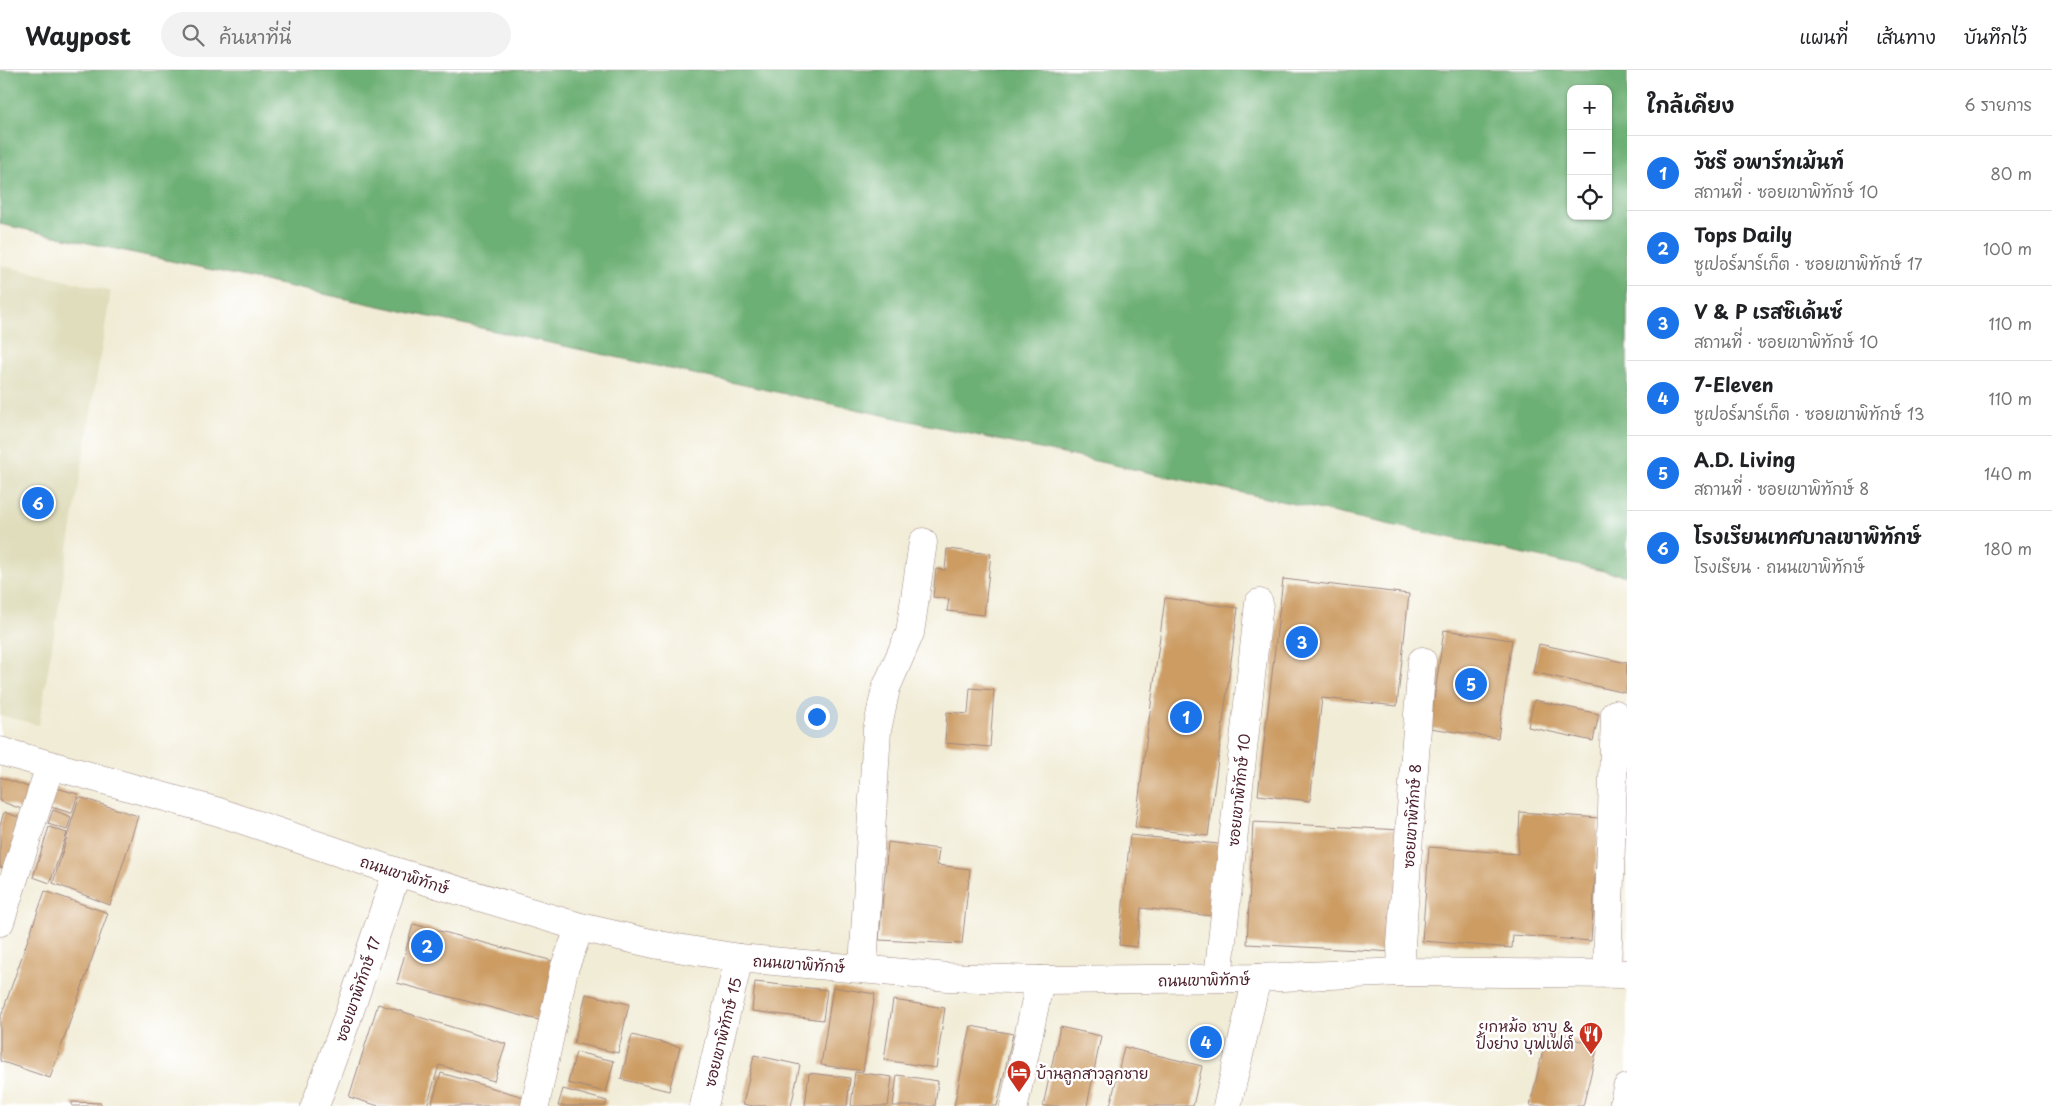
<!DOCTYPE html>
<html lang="th">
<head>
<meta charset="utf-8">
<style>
  body { margin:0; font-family:"Playpen Sans","Playpen Sans Thai",sans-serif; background:#f2f2f2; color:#202124 }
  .controls { position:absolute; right:15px; top:15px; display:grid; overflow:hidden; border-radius:10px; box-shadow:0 1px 4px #0004 }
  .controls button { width:45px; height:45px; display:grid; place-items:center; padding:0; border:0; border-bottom:1px solid #e0e0e0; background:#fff; color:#202124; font:25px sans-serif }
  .you { position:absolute; left:816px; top:646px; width:18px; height:18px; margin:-12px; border:4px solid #fff; border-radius:50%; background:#1a73e8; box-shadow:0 0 0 8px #1a73e833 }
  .badge { display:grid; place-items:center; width:32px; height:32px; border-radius:50%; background:#1a73e8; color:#fff; font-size:16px; font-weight:700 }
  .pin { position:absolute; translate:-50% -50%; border:2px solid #fff; box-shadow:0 1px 5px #0006 }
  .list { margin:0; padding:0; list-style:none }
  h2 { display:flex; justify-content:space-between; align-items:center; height:65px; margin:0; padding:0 20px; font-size:21px }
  h2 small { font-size:16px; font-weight:400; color:#757577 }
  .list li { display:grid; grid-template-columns:32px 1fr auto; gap:15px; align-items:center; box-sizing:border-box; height:75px; padding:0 20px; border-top:1px solid #e0e0e0 }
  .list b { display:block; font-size:19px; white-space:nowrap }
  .list p { margin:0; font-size:16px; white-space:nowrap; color:#757577 }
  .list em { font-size:16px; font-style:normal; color:#757577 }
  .icon { flex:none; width:28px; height:28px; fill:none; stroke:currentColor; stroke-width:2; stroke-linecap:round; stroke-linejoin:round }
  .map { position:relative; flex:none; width:1627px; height:1036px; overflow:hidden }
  header { display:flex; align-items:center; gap:30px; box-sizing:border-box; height:70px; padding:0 25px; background:#fff; border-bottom:1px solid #e0e0e0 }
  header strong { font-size:24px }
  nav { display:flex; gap:28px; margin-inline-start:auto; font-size:18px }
  .search { width:350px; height:45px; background:#f2f2f2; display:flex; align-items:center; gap:12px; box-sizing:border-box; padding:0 18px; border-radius:28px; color:#757577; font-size:19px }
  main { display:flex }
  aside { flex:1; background:#fff }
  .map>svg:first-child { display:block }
</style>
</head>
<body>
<header>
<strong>Waypost</strong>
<div class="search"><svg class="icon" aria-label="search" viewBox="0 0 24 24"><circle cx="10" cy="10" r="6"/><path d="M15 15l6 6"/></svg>ค้นหาที่นี่</div>
<nav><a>แผนที่</a><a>เส้นทาง</a><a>บันทึกไว้</a></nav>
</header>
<main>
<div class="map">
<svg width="1627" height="1036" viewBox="0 0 1627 1036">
  <rect width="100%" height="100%" fill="#fff"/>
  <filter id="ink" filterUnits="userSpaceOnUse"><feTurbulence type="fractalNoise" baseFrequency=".02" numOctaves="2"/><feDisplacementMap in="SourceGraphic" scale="10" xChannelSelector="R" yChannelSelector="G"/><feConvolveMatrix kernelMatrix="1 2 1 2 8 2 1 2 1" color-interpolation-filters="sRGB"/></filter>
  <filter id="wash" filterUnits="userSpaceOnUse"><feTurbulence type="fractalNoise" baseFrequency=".0096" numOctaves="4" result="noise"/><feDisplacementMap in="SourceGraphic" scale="20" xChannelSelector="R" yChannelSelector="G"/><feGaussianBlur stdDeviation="1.12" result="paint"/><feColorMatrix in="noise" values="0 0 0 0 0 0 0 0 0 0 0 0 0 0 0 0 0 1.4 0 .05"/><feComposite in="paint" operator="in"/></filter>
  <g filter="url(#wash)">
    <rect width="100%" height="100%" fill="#f1ecd6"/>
    <!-- built -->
    <polygon fill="#dfddbb" points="0,195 111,221 39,655 0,645"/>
    <!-- forest -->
    <path fill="#6db074" stroke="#5c6850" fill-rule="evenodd" d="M0 0H1627V506L0 154ZM1571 19H1608V146H1571Z"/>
    <g id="blocks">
      <!-- building -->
      <g fill="#cc9c64">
        <polygon points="947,479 991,484 984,545 947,541 949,529 933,527 936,499 945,500"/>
        <polygon points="1283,509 1409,524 1397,636 1322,628 1310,731 1258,725"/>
        <polygon points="1165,528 1238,538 1208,766 1135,757"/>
        <polygon points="1444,560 1512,570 1498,668 1430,658"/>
        <polygon points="1539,574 1627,593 1626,623 1533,602"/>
        <polygon points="970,618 994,620 990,677 945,673 947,642 968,644"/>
        <polygon points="1534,630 1599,644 1593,671 1528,657"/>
        <polygon points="0,707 31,718 24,740 0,731"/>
        <polygon points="56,718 78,724 72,743 50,737"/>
        <polygon points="79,727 138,746 110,835 53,813"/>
        <polygon points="53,740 71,747 67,760 48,754"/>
        <polygon points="4,742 24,749 7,799 0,797 0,755"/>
        <polygon points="1520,742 1599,748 1591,871 1513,865 1512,878 1422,871 1429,777 1518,784"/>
        <polygon points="1253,752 1401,760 1395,882 1247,874"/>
        <polygon points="49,757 67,763 50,813 33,807"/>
        <polygon points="1130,765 1228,775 1221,847 1141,838 1137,877 1119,875"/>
        <polygon points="888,772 939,779 937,795 970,799 962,874 879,870"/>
        <polygon points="45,821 108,843 50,1008 0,991 0,949"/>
        <polygon points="413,854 557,892 542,951 397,913"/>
        <polygon points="755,912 827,920 823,950 752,941"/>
        <polygon points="833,917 875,924 863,1001 821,995"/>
        <polygon points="586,924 629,934 618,983 574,973"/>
        <polygon points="893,930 945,938 936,998 884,990"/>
        <polygon points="378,934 506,974 494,1011 439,995 427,1036 379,1036 349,1027"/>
        <polygon points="971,956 1013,964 997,1036 954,1036"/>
        <polygon points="1060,957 1101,966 1087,1036 1043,1036"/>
        <polygon points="1547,963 1598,975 1583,1036 1530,1036"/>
        <polygon points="632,965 680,977 669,1021 621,1009"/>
        <polygon points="1124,977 1202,996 1193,1036 1110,1036"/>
        <polygon points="576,982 614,991 606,1022 568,1013"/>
        <polygon points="754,985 800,995 791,1036 753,1036 743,1034"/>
        <polygon points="855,1002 892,1007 888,1036 851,1036"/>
        <polygon points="441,1003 527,1028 525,1036 431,1036"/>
        <polygon points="809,1003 850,1008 847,1036 805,1036"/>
        <polygon points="897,1005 938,1011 935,1036 893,1036"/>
        <polygon points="563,1019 607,1031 605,1036 558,1036"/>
        <polygon points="72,1032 101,1033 101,1036 72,1036"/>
      </g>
    </g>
  </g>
  <g filter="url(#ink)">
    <use href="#blocks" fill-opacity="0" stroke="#9e8680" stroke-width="1"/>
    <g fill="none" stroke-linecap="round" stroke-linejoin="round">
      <defs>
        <g id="minor">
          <polyline points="0,681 219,742 397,802 580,857 659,875 739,888 948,907 1040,910 1257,908 1402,902 1627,904"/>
          <polyline points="0,852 50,696"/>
          <polyline points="863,898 877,660 886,618 910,563 923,472"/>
          <polyline points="1402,902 1401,874 1422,591"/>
          <polyline points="1607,903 1615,644"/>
          <polyline points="1218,908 1259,533"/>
          <polyline points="315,1036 346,952 397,802"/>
          <polyline points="535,1036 564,899 580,857"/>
          <polyline points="704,1036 739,888"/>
          <polyline points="1014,1036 1040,910"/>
          <polyline points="1227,1036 1257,908"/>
          <polyline points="1623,1036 1627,1018"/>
        </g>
      </defs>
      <!-- minor casing -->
      <use href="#minor" stroke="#9e8680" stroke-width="29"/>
      <!-- minor -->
      <use href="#minor" stroke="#fff" stroke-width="28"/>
    </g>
  </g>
  <!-- icons -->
  <defs>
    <symbol id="restaurant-pin" viewBox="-11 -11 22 30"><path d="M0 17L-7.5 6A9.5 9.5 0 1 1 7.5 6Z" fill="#c8321e" stroke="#fff"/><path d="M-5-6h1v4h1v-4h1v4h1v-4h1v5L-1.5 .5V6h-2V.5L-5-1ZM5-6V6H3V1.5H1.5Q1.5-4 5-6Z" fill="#fff"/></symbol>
    <symbol id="hotel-pin" viewBox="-11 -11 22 30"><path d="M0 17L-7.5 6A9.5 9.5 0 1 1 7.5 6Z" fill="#c8321e" stroke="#fff"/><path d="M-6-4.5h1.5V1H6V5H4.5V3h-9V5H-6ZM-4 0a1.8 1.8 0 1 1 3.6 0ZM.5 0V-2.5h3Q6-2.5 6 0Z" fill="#fff"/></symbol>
  </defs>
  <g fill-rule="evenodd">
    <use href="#restaurant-pin" x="1577" y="950" width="28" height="38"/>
    <use href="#hotel-pin" x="1005" y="988" width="28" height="38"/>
  </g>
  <g text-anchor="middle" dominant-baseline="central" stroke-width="5" stroke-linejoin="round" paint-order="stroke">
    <!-- street labels -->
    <g font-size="15" fill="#4a1f2b" stroke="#fff">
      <text transform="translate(1238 720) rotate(-84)">ซอยเขาพิทักษ์ 10</text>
      <text transform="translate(1411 746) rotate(-86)">ซอยเขาพิทักษ์ 8</text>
      <text transform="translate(405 804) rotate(18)">ถนนเขาพิทักษ์</text>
      <text transform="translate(799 893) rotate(4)">ถนนเขาพิทักษ์</text>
      <text transform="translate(1204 909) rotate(-1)">ถนนเขาพิทักษ์</text>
      <text transform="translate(357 919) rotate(-71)">ซอยเขาพิทักษ์ 17</text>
      <text transform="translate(722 962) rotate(-76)">ซอยเขาพิทักษ์ 15</text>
    </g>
    <!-- poi labels -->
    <g font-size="15" fill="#4a1f2b" stroke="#fff" text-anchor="end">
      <text x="1574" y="955">ยกหม้อ ชาบู &amp;<tspan x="1574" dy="17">ปิ้งย่าง บุฟเฟต์</tspan></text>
      <text x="1036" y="1002" text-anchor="start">บ้านลูกสาวลูกชาย</text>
    </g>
  </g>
</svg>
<div class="controls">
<button>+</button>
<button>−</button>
<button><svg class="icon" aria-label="locate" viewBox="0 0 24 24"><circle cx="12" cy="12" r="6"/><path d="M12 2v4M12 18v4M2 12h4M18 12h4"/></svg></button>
</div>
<div class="you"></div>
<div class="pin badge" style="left:1186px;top:647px">1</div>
<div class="pin badge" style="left:427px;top:876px">2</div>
<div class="pin badge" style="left:1302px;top:572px">3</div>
<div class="pin badge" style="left:1206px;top:972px">4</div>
<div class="pin badge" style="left:1471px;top:614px">5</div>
<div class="pin badge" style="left:38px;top:433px">6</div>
</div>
<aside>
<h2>ใกล้เคียง<small>6 รายการ</small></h2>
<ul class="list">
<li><span class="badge">1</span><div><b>วัชรี อพาร์ทเม้นท์</b><p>สถานที่ · ซอยเขาพิทักษ์ 10</p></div><em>80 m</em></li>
<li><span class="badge">2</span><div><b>Tops Daily</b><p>ซูเปอร์มาร์เก็ต · ซอยเขาพิทักษ์ 17</p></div><em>100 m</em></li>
<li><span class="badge">3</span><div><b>V &amp; P เรสซิเด้นซ์</b><p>สถานที่ · ซอยเขาพิทักษ์ 10</p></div><em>110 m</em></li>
<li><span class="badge">4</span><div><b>7-Eleven</b><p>ซูเปอร์มาร์เก็ต · ซอยเขาพิทักษ์ 13</p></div><em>110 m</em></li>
<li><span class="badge">5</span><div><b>A.D. Living</b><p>สถานที่ · ซอยเขาพิทักษ์ 8</p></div><em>140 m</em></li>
<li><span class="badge">6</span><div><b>โรงเรียนเทศบาลเขาพิทักษ์</b><p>โรงเรียน · ถนนเขาพิทักษ์</p></div><em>180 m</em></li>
</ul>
</aside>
</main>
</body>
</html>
